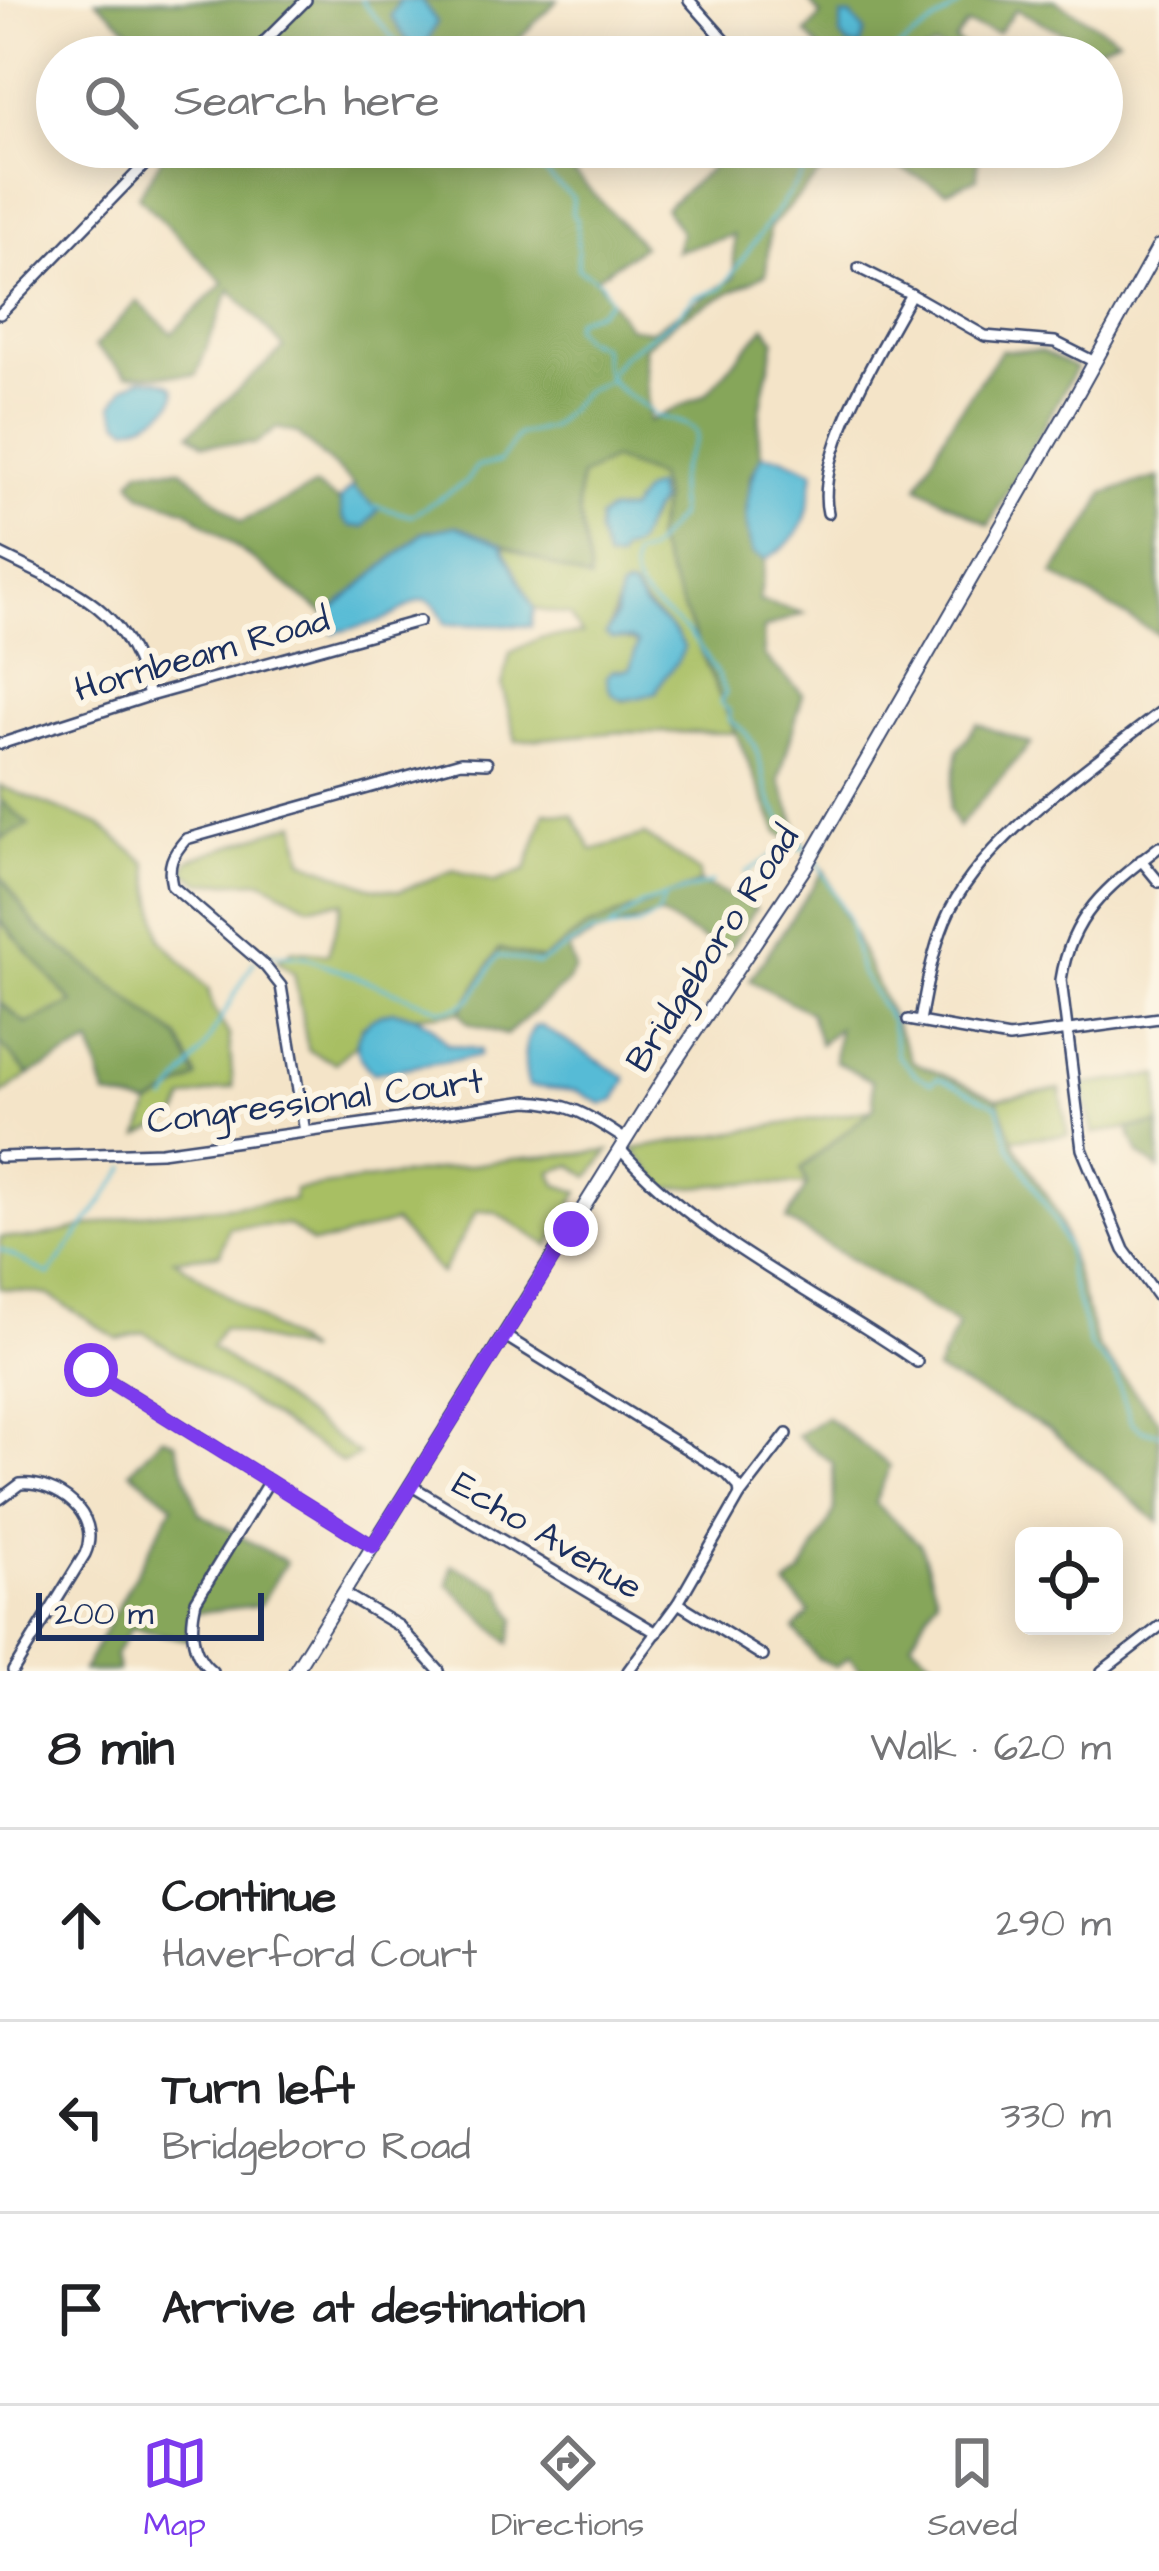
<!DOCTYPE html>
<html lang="en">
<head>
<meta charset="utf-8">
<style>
  body { margin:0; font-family:"Architects Daughter",sans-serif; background:#f2f2f2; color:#202124 }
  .controls { position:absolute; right:36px; bottom:36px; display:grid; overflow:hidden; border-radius:18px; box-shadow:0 6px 30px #0003 }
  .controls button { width:108px; height:108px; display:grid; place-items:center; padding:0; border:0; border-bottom:3px solid #e0e0e0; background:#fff; color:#202124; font:60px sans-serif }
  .scale { position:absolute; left:36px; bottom:30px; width:228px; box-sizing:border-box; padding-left:12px; border:6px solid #1b2f5e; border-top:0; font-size:33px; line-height:42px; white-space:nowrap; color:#1b2f5e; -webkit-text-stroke:9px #fcf5e5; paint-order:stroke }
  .stop { position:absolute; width:36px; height:36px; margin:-27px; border:9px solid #7c3aed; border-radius:50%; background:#fff }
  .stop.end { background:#7c3aed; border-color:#fff; box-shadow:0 3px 12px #0008 }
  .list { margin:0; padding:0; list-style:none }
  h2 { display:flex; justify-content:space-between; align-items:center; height:156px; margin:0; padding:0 48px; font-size:51px }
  h2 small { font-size:39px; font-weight:400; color:#757577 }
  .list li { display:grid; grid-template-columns:78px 1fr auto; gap:36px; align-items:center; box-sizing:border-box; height:192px; padding:0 48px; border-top:3px solid #e0e0e0 }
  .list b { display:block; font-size:45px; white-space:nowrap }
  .list p { margin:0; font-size:39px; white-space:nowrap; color:#757577 }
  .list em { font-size:39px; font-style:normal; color:#757577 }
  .icon { flex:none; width:66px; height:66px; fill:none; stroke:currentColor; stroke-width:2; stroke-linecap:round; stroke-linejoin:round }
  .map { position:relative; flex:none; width:1159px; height:1671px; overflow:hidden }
  .search { position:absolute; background:#fff; box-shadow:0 6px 30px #0003; left:36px; right:36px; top:36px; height:132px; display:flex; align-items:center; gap:30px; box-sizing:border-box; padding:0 42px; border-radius:66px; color:#757577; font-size:45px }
  .sheet { height:732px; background:#fff }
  nav { display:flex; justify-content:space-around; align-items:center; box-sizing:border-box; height:168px; border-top:3px solid #e0e0e0; background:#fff; font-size:33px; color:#757577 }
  nav a { display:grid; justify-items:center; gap:6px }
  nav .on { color:#7c3aed }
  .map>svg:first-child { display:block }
</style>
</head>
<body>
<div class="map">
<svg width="1159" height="1671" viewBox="0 0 1159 1671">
  <rect width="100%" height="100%" fill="#fcf5e5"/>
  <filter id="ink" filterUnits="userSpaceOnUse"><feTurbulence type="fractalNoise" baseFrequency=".00833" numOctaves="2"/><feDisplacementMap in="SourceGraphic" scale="24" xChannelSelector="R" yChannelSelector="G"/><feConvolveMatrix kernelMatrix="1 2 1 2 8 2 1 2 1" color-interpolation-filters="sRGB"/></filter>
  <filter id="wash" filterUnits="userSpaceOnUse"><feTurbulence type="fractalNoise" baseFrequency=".004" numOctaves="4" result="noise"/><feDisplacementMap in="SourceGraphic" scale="48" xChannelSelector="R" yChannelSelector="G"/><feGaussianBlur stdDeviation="2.7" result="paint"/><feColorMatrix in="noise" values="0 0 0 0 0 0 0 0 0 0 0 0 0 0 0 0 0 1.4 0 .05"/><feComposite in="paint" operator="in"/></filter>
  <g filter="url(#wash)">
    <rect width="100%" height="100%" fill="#f4e4c8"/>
    <!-- green -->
    <g fill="#a8bf64" stroke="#627761" stroke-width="3" fill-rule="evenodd">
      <path d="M612 459 657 477 663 498 654 540 735 733 621 732 516 741 502 686 510 653 540 638 582 634 569 615 534 609 501 544 589 580C589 546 572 509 581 477ZM648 489 657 490 659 501C634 536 651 536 608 560L598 533 599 518 609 511H629ZM624 587 634 589C646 614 674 622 683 649 678 666 661 673 657 691L623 701 610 689 614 670H628L636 658 638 643 606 635Z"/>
      <polygon points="0,786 100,825 147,863 161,939 208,989 213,1008 229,1035 233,1087 185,1099 178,1116 140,1136 150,1106 197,1077 179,1038 37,928 0,875 0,839 28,825 0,800"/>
      <polygon points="545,812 573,815 592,850 645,835 699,872 700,883 585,928 542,960 499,949 460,1012 415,1016 393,1011 362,1026 357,1043 335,1063 308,1050 294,973 278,961 293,950 328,954 343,902 309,906 262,881 202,883 184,871 189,860 296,823 303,860 370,887 400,891 454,870 495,882 526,870"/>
      <polygon points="0,920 73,1003 26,1024 0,1002"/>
      <polygon points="0,1043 29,1075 1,1095"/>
      <polygon points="1159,1075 1159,1124 1093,1133 1082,1085"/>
      <polygon points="1060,1089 1068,1135 1012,1139 997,1099"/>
      <polygon points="874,1109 801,1169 807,1185 742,1183 666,1189 633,1149"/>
      <polygon points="609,1151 589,1177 572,1165 551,1172 557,1185 579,1192 549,1246 495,1212 477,1211 441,1274 394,1222 336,1240 312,1243 288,1225 229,1227 220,1254 174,1259 307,1352 222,1328 211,1347 359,1455 343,1463 144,1332 118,1339 48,1295 0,1288 0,1237 35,1238 143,1214 294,1200 294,1190 514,1159"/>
    </g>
    <!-- forest -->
    <g fill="#86a65a" stroke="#506a5c" stroke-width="3">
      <polygon points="96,0 558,0 500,57 160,57"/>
      <polygon points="808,0 1054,0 1118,38 1094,49 1016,9 998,33 967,25 955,41 979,57 964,57 935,47 914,57 826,57 806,33 821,16"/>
      <path d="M169 147H543L577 176 643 246 596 278 628 327 650 331 734 278V235L676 251 681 232 665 208 735 147H963L978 154 977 178 947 191 873 155 830 163 770 227 766 274 680 318 644 347 649 421 706 394 765 326 775 339C770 368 751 429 762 455L750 478 753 553 766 559 759 601 804 613 763 629 764 656 803 694 779 779 802 840 799 845 778 833 654 540 663 498 657 477 612 459 581 477C572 510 589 546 590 581L456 526 422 533 326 615 187 510 142 495 131 481 140 469H182L241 522 316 486 338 501 354 485 297 433 277 428 256 444H203L190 433 284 348 230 289 196 375H127L95 347 137 301 172 333 224 283 138 196Z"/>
      <polygon points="1001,350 1041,351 1076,368 989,525 918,486 947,429"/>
      <polygon points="1159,477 1159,635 1053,574 1090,521 1104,493"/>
      <polygon points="977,724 1031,744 958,827 949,809 958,750"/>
      <polygon points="0,800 29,825 0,839"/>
      <polygon points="824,870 912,1061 997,1099 1015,1145 1057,1213 1098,1348 1159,1421 1159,1523 1049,1429 936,1371 958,1325 786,1220 807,1185 801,1169 874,1108 872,1081 835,1061 838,1028 820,1044 810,1013 750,980"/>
      <polygon points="0,875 37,928 179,1038 197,1078 150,1106 106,1096 91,1044 29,1075 0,1043 0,1002 26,1024 73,1003 0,920"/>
      <polygon points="700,883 756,908 727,953 660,915 595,934 568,949 575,969 566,984 506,1035 468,1023 460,1012 499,949 542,960 585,928"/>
      <polygon points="1159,1124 1159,1170 1139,1154 1128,1129"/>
      <polygon points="826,1417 890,1466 875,1503 921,1545 937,1596 911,1642 939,1665 935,1671 861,1671 849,1657 836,1667 818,1659 794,1629 810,1613 786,1586 801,1574 834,1512 833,1463 797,1436"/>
      <polygon points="162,1437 175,1442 199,1513 286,1562 260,1605 191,1613 189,1640 131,1628 115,1655 118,1671 83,1671 173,1505 130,1471"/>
      <polygon points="452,1565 500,1588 516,1619 510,1643 448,1585"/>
    </g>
    <!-- water -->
    <g fill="#57bbd6" stroke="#39759a" stroke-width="3">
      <polygon points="400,0 421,0 437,22 427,43 415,51 407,47 408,42 391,16"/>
      <polygon points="842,16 851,16 865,32 860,47 848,45 840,35"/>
      <path d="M141 379C207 379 163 423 128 427L119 421 113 405 125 387Z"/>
      <path d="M762 455 782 457 814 471C807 517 808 534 766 559L753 553C742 519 745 487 762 455Z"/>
      <path d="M655 486 659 501C656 507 651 511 648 517 640 533 643 547 621 551L618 560 606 559 598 533 599 518 609 511H629L643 492Z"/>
      <polygon points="352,487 378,510 364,527 350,526 343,518 340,500"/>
      <path d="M456 526 501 544 534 609 531 626 445 624C429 583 414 605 392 616 374 625 352 628 333 633L326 615 423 533Z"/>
      <path d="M629 587C639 594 639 603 648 610 663 622 676 630 684 647 679 666 662 675 656 692 635 700 609 708 607 677L612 671 630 669 638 643 630 639H611L606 634 616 616 620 590Z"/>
      <path d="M393 1011 415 1016 433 1027 447 1044 480 1050 479 1056 373 1073C344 1046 357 1019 393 1011Z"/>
      <path d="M541 1026 625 1077 626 1081 614 1101 602 1104 577 1091 528 1086C524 1063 521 1048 534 1027Z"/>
    </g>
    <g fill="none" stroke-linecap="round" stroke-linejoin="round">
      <!-- stream -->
      <g stroke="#57bbd6" stroke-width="3">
        <polyline points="361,0 409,57"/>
        <polyline points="886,57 967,0"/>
        <path d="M490 147 506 161 538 167 573 198 572 214 577 220 578 269 601 282 610 300 599 311 576 319 573 327 583 338 601 346C604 356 603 368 608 376 619 395 642 400 655 416 726 431 686 438 678 479 676 491 680 504 678 517L648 552 634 556C624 597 667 610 690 635 705 651 717 673 726 693L720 702 729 711 730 721C759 736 759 763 768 793 775 814 790 833 807 848"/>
        <polyline points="609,374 622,356 674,319 694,297 722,288 822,147"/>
        <polyline points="375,506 411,516 466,482 476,467 499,462 518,435 551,427 585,391 609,380"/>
        <polyline points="817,861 848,918 860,971 891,1021 897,1055 916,1075 931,1083 938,1078 998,1106 1009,1146 1052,1216 1067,1248 1069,1274 1091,1348 1115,1373 1131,1422 1144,1431 1159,1433"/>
        <polyline points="745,873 784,848 805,848"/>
        <polyline points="610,928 642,904 713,882"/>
        <path d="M259 953 305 957 440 1009C474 1012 482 979 498 956L538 964 591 933 641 925 657 915 665 897"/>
        <polyline points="166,1101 202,1052 254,961"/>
        <polyline points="0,1249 49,1275 127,1167"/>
      </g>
    </g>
  </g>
  <g filter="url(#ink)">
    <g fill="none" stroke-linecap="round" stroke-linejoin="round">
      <defs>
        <g id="minor">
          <polyline points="689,0 729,45 744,50"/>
          <polyline points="249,57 306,0"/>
          <polyline points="859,268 911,294"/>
          <polyline points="0,314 162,147"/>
          <path d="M828 513C814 455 883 345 911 294L985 336 1055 342 1095 362"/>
          <path d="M0 554C78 593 126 605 149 696"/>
          <polyline points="0,744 149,696 419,621"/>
          <path d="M1159 847C1109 886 1071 914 1061 980L1082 1149 1124 1250 1159 1298"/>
          <polyline points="1141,860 1159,882"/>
          <polyline points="908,1020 1009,1038 1159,1018"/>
          <path d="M920 1021C926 988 932 953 945 921 976 843 1092 765 1159 713"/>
          <path d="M305 1132 281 986 265 966 172 886C167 865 172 855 186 839L461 762 487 763"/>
          <path d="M620 1149C701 1241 818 1293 917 1362"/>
          <path d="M0 1157 161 1152 527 1101C572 1103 589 1116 626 1140"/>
          <polyline points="505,1336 727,1474 739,1487 740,1495"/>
          <polyline points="85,1366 373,1546"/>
          <polyline points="410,1485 657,1633"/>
          <path d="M0 1499 20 1484C56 1481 103 1514 85 1554L13 1671"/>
          <polyline points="343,1593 399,1626 439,1671"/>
          <polyline points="678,1603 763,1656"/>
          <path d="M212 1671C190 1654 190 1626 196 1601L269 1481"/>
          <polyline points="628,1671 678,1603 740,1495 787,1434"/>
          <polyline points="1102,1671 1159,1627"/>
        </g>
        <polyline id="major" points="295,1671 663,1080 804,869 1067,412 1159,246"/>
      </defs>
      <!-- minor casing -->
      <use href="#minor" stroke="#3c4a6e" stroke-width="14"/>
      <!-- major casing -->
      <use href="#major" stroke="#3c4a6e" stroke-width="16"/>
      <!-- minor -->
      <use href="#minor" stroke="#fff" stroke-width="9"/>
      <!-- major -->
      <use href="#major" stroke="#fff" stroke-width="12"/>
    </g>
  </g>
  <g fill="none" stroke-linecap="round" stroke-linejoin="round" filter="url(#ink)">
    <!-- route -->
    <polyline stroke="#7c3aed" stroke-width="15" points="91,1370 373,1546 571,1229"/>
  </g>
  <g text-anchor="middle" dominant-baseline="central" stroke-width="12" stroke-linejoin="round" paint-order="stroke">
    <!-- street labels -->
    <g font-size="36" fill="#1b2f5e" stroke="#fcf5e5">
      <text transform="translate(202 655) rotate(-16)">Hornbeam Road</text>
      <text transform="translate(713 949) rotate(-57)">Bridgeboro Road</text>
      <text transform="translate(315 1102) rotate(-7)">Congressional Court</text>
      <text transform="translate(547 1536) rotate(31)">Echo Avenue</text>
    </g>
  </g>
</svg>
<div class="controls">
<button><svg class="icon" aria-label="locate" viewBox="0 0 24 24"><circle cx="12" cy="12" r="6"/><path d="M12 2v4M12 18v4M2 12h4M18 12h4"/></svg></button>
</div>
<div class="scale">200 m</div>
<div class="stop" style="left:91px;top:1370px"></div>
<div class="stop end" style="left:571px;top:1229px"></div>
<div class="search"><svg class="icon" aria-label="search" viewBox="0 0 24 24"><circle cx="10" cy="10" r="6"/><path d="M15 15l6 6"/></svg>Search here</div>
</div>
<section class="sheet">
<h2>8 min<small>Walk · 620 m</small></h2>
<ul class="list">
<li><svg class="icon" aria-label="ahead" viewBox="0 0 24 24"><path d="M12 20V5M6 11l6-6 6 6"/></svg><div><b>Continue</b><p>Haverford Court</p></div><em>290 m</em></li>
<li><svg class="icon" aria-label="left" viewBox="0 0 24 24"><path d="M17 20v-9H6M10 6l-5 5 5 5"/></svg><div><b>Turn left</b><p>Bridgeboro Road</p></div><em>330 m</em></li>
<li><svg class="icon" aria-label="arrive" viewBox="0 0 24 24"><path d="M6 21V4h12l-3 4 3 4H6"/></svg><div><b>Arrive at destination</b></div></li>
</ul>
</section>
<nav>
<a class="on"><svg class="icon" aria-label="map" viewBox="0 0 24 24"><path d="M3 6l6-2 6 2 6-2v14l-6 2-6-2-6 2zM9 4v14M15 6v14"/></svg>Map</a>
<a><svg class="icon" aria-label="directions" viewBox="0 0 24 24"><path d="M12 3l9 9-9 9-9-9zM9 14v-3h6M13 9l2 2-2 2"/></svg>Directions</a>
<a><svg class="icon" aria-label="saved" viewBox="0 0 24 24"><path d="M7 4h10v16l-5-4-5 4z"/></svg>Saved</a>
</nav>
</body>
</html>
